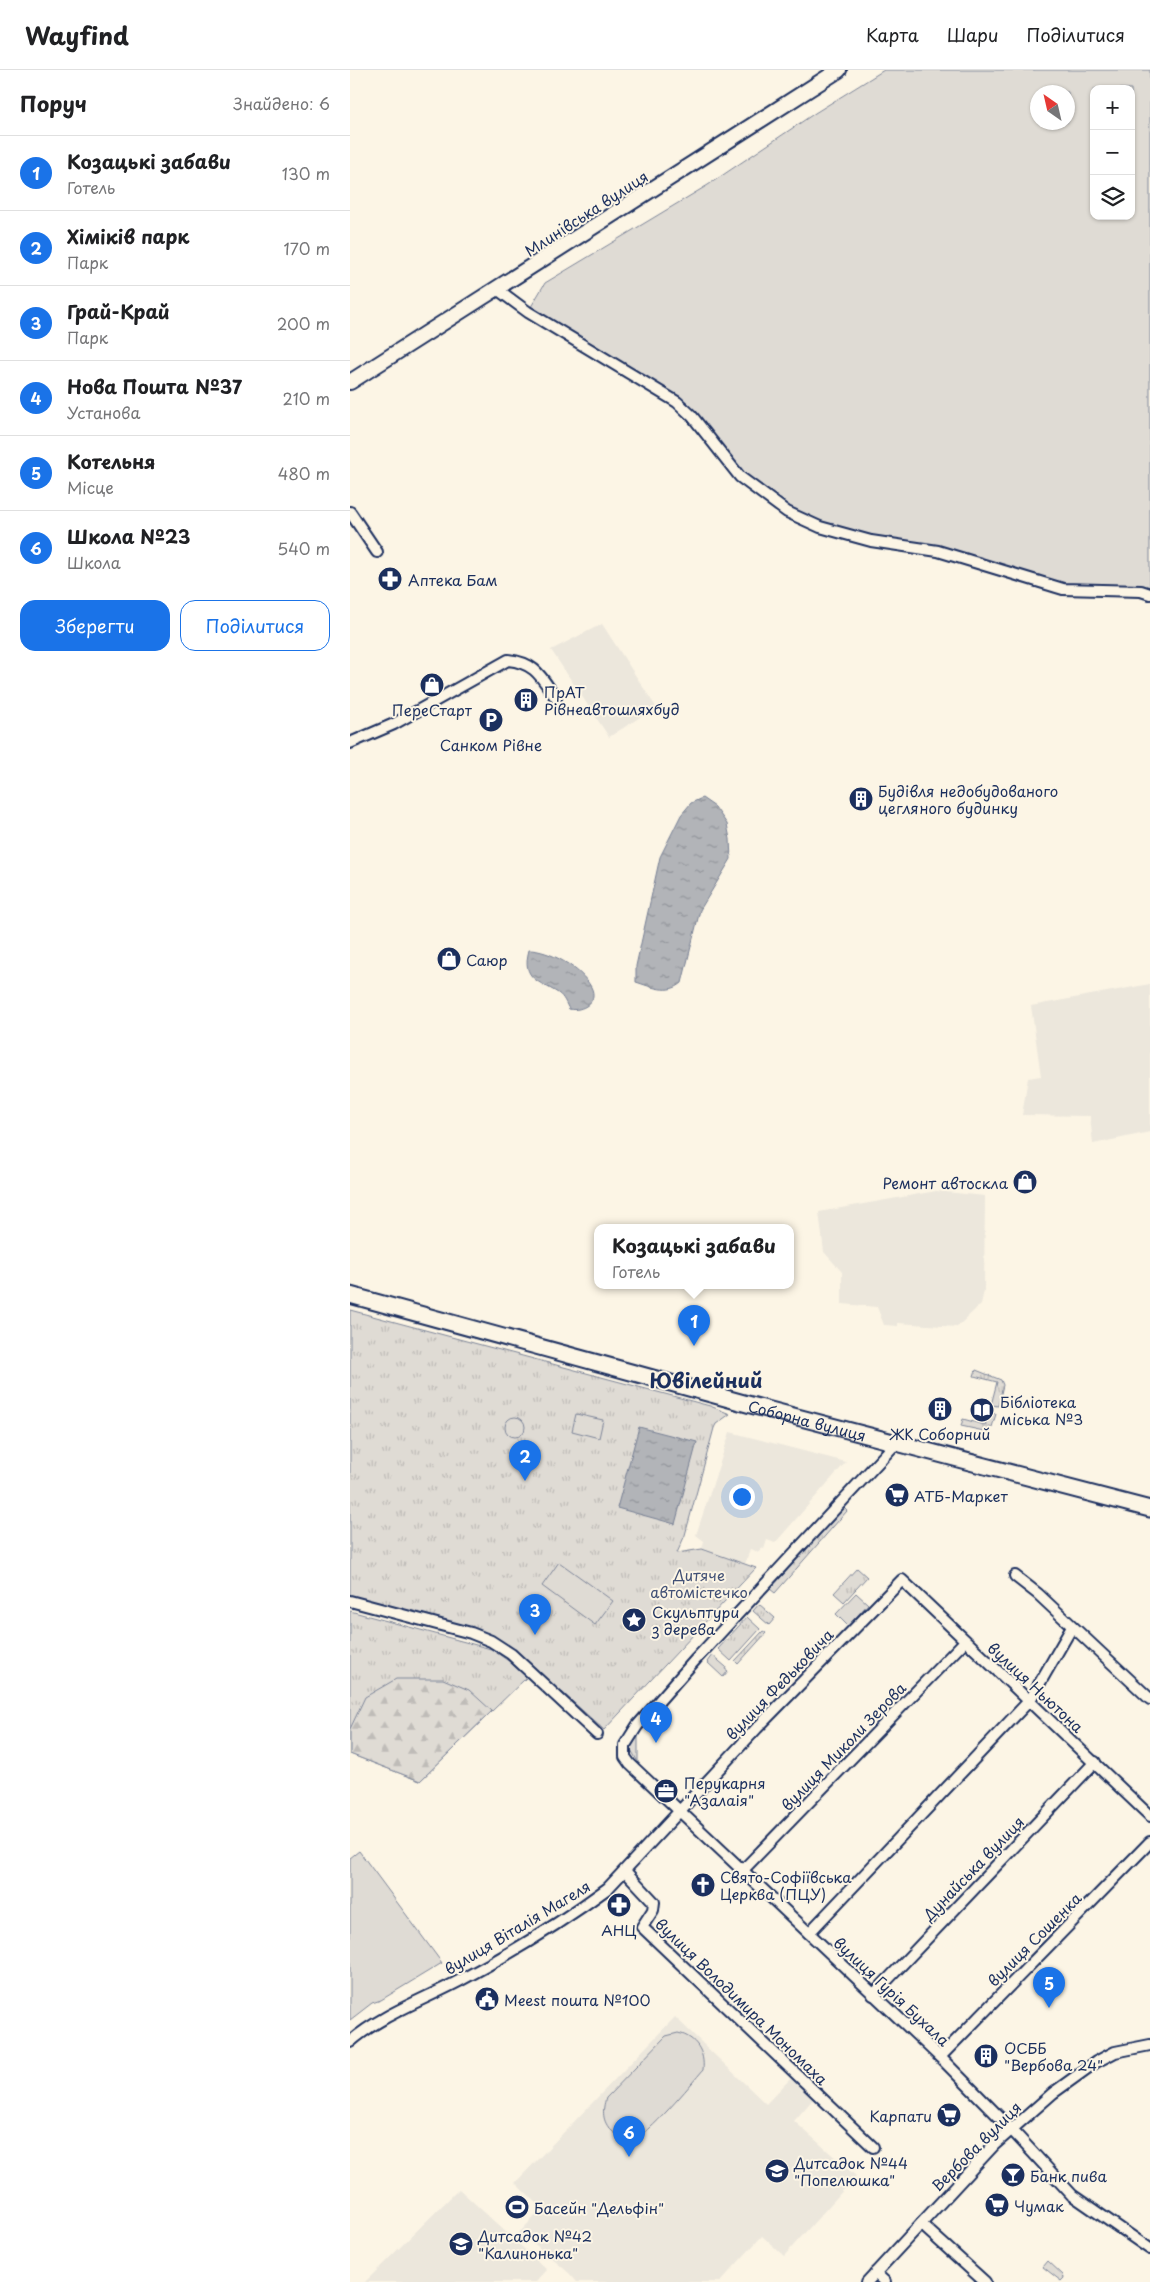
<!DOCTYPE html>
<html lang="uk">
<head>
<meta charset="utf-8">
<style>
  body { margin:0; font-family:"Playpen Sans",sans-serif; background:#f2f2f2; color:#202124 }
  .controls { position:absolute; right:15px; top:15px; display:grid; overflow:hidden; border-radius:10px; box-shadow:0 1px 4px #0004 }
  .controls button { width:45px; height:45px; display:grid; place-items:center; padding:0; border:0; border-bottom:1px solid #e0e0e0; background:#fff; color:#202124; font:25px sans-serif }
  .compass { position:absolute; left:680px; top:15px; width:45px; height:45px; border-radius:50%; background:#fff; box-shadow:0 1px 4px #0004; rotate:326deg }
  .you { position:absolute; left:391px; top:1426px; width:18px; height:18px; margin:-12px; border:4px solid #fff; border-radius:50%; background:#1a73e8; box-shadow:0 0 0 8px #1a73e833 }
  .badge { display:grid; place-items:center; width:32px; height:32px; border-radius:50%; background:#1a73e8; color:#fff; font-size:16px; font-weight:700 }
  .pin { position:absolute; translate:-50% -41px; filter:drop-shadow(0 1px 2px #0008) }
  .pin::after { content:''; position:absolute; top:26px; width:18px; height:15px; background:inherit; clip-path:polygon(0 0,100% 0,50% 100%) }
  .popup { position:absolute; left:244px; top:1154px; width:200px; height:65px; box-sizing:border-box; display:grid; place-content:center; border-radius:10px; background:#fff; filter:drop-shadow(0 1px 4px #0005); font-size:16px; white-space:nowrap; color:#757577 }
  .popup b { font-size:19px; color:#202124 }
  .popup::after { content:''; position:absolute; left:50%; top:100%; margin-left:-10px; border:10px solid transparent; border-top-color:#fff }
  .list { margin:0; padding:0; list-style:none }
  h2 { display:flex; justify-content:space-between; align-items:center; height:65px; margin:0; padding:0 20px; font-size:21px }
  h2 small { font-size:16px; font-weight:400; color:#757577 }
  .list li { display:grid; grid-template-columns:32px 1fr auto; gap:15px; align-items:center; box-sizing:border-box; height:75px; padding:0 20px; border-top:1px solid #e0e0e0 }
  .list b { display:block; font-size:19px; white-space:nowrap }
  .list p { margin:0; font-size:16px; white-space:nowrap; color:#757577 }
  .list em { font-size:16px; font-style:normal; color:#757577 }
  .actions { display:flex; gap:10px; padding:15px 20px }
  .actions a { flex:1; padding:11px 0; border:1px solid #1a73e8; border-radius:15px; text-align:center; font-size:18px; color:#1a73e8 }
  .actions .main { background:#1a73e8; color:#fff }
  .icon { flex:none; width:28px; height:28px; fill:none; stroke:currentColor; stroke-width:2; stroke-linecap:round; stroke-linejoin:round }
  .map { position:relative; flex:none; width:800px; height:2212px; overflow:hidden }
  header { display:flex; align-items:center; gap:30px; box-sizing:border-box; height:70px; padding:0 25px; background:#fff; border-bottom:1px solid #e0e0e0 }
  header strong { font-size:24px }
  nav { display:flex; gap:28px; margin-inline-start:auto; font-size:18px }
  main { display:flex }
  aside { flex:1; background:#fff }
  .map>svg:first-child { display:block }
</style>
</head>
<body>
<header>
<strong>Wayfind</strong>
<nav><a>Карта</a><a>Шари</a><a>Поділитися</a></nav>
</header>
<main>
<aside>
<h2>Поруч<small>Знайдено: 6</small></h2>
<ul class="list">
<li><span class="badge">1</span><div><b>Козацькі забави</b><p>Готель</p></div><em>130 m</em></li>
<li><span class="badge">2</span><div><b>Хіміків парк</b><p>Парк</p></div><em>170 m</em></li>
<li><span class="badge">3</span><div><b>Грай-Край</b><p>Парк</p></div><em>200 m</em></li>
<li><span class="badge">4</span><div><b>Нова Пошта №37</b><p>Установа</p></div><em>210 m</em></li>
<li><span class="badge">5</span><div><b>Котельня</b><p>Місце</p></div><em>480 m</em></li>
<li><span class="badge">6</span><div><b>Школа №23</b><p>Школа</p></div><em>540 m</em></li>
</ul>
<div class="actions"><a class="main">Зберегти</a><a>Поділитися</a></div>
</aside>
<div class="map">
<svg width="800" height="2212" viewBox="0 0 800 2212">
  <defs>
    <pattern id="grass-tufts" width="24" height="20" patternUnits="userSpaceOnUse" patternTransform="scale(1.25)"><rect width="24" height="20" fill="#dfdbd4"/><path d="M3 7l-1-3M5 7V3M7 7l1-3M15 17l-1-3M17 17v-4M19 17l1-3" fill="none" stroke="#bfbcb8"/></pattern>
    <pattern id="forest-firs" width="22" height="20" patternUnits="userSpaceOnUse" patternTransform="scale(1.25)"><rect width="22" height="20" fill="#dfdbd4"/><path d="M5 1l3.5 6h-7zM16 11l3.5 6h-7z" fill="#bfbcb8"/></pattern>
    <pattern id="water-ripples" width="26" height="14" patternUnits="userSpaceOnUse" patternTransform="scale(1.25)"><rect width="26" height="14" fill="#b2b4b8"/><path d="M2 4q2-2 4 0t4 0M15 11q2-2 4 0t4 0" fill="none" stroke="#909399"/></pattern>
  </defs>
  <rect width="100%" height="100%" fill="#fcf5e5"/>
  <filter id="ink" filterUnits="userSpaceOnUse"><feTurbulence type="fractalNoise" baseFrequency=".02" numOctaves="2"/><feDisplacementMap in="SourceGraphic" scale="10" xChannelSelector="R" yChannelSelector="G"/><feConvolveMatrix kernelMatrix="1 2 1 2 8 2 1 2 1" color-interpolation-filters="sRGB"/></filter>
  <g filter="url(#ink)">
    <!-- built -->
    <g fill="#ece7dc">
      <polygon points="252,554 306,637 259,667 201,580"/>
      <polygon points="800,914 800,1062 743,1074 740,1046 672,1045 678,1008 691,1006 681,936"/>
      <polygon points="586,1121 635,1126 634,1221 631,1234 607,1257 548,1253 548,1256 534,1255 527,1237 492,1234 492,1202 474,1182 469,1142"/>
      <polygon points="380,1362 496,1392 425,1473 417,1470 414,1479 411,1478 409,1482 400,1479 395,1494 352,1479 354,1471 346,1465"/>
      <polygon points="325,1947 416,2034 443,2006 465,2027 444,2051 506,2106 434,2186 412,2166 370,2212 227,2212 219,2203 180,2170 168,2164 192,2139 165,2113"/>
      <polygon points="109,2119 197,2200 186,2212 15,2212"/>
    </g>
    <!-- grass -->
    <g fill="url(#grass-tufts)" stroke="#7d8599">
      <polygon points="0,1240 360,1336 380,1344 366,1354 364,1358 335,1465 327,1483 352,1479 406,1498 254,1660 212,1622 207,1626 141,1571 0,1531"/>
      <polygon points="626,1300 651,1310 653,1315 648,1336 641,1335 647,1312 624,1306"/>
      <polygon points="639,1342 646,1344 642,1357 634,1361 611,1356 613,1349 635,1355"/>
      <polygon points="494,1438 497,1441 425,1523 420,1519"/>
      <polygon points="507,1498 517,1507 494,1532 484,1523"/>
      <polygon points="409,1534 425,1548 419,1555 403,1541"/>
      <polygon points="0,1541 141,1579 160,1592 177,1607 70,1711 0,1684"/>
      <polygon points="397,1547 410,1559 381,1591 368,1579"/>
      <polygon points="413,1561 416,1563 388,1594 385,1591"/>
      <polygon points="362,1585 376,1597 375,1599 378,1601 373,1607 357,1592"/>
      <polygon points="284,1665 288,1665 288,1692 280,1678"/>
      <polygon points="698,2191 713,2205 714,2208 711,2211 693,2197"/>
    </g>
    <!-- forest -->
    <polygon fill="url(#forest-firs)" stroke="#7d8599" points="46,1609 93,1609 119,1620 142,1641 70,1711 0,1684 0,1659 15,1627"/>
    <!-- garden -->
    <g fill="#dfdbd4" stroke="#7d8599" fill-rule="evenodd">
      <path d="M534 0H800V524L713 519 588 481 470 457 413 426 342 346 178 242 195 213 358 115 465 43ZM744 19H781V146H744ZM688 22H718V52H688Z"/>
      <polygon points="226,1344 253,1350 249,1368 222,1361"/>
      <circle cx="165" cy="1357" r="10"/>
      <polygon points="209,1492 263,1531 245,1555 192,1516"/>
      <polygon points="506,1523 518,1534 498,1556 486,1544"/>
      <polygon points="9,1781 92,1893 31,1930 22,1933 0,1950 0,1788"/>
      <path d="M328 1963C346 1967 355 1982 353 2000 342 2013 297 2067 284 2069 276 2070 268 2066 262 2061 252 2052 252 2040 256 2028L316 1966Z"/>
    </g>
    <!-- water -->
    <g fill="url(#water-ripples)" stroke="#767f94">
      <path d="M352 728 365 737 377 754 380 769 381 789 350 840 332 913C318 925 302 917 286 912V896L310 787 331 745 341 733Z"/>
      <path d="M179 880C199 880 231 898 241 917 249 932 232 942 219 939 216 934 214 927 208 923 189 911 171 909 179 880Z"/>
      <polygon points="289,1357 347,1372 325,1454 267,1438"/>
    </g>
    <g fill="none" stroke-linecap="round" stroke-linejoin="round">
      <defs>
        <g id="street">
          <polyline points="147,219 178,242 327,332 342,346 390,407 437,442 470,457 521,471 588,481 713,519 791,521 800,524"/>
          <polyline points="0,442 27,482"/>
          <path d="M0 673 44 654 158 590C186 593 191 607 206 628"/>
          <polyline points="546,1373 346,1589 287,1656 275,1675 275,1687 280,1694 590,1987 661,2059 722,2125 800,2179"/>
          <polyline points="665,1506 688,1524 800,1629"/>
          <polyline points="0,1531 121,1563 141,1571 161,1584 247,1664"/>
          <polyline points="275,1801 304,1832 303,1840 292,1857 523,2077"/>
          <polyline points="392,1801 615,1571"/>
          <polyline points="459,1863 680,1630 722,1557"/>
          <polyline points="523,1925 745,1692"/>
          <path d="M0 1972C31 1945 73 1930 109 1911 160 1884 212 1852 258 1818L407 1658 552 1510 800 1746"/>
          <polyline points="590,1987 800,1772"/>
          <polyline points="571,2154 635,2212"/>
          <polyline points="525,2203 535,2212"/>
          <polyline points="517,2212 644,2075 703,2023 746,1992 765,1982 800,1975"/>
        </g>
        <polyline id="secondary" points="0,312 489,0"/>
        <g id="primary">
          <path id="s1" d="M0 1225 401 1335 800 1439"/>
        </g>
      </defs>
      <!-- street casing -->
      <use href="#street" stroke="#1b2f5e" stroke-width="14"/>
      <!-- secondary casing -->
      <use href="#secondary" stroke="#1b2f5e" stroke-width="18"/>
      <!-- primary casing -->
      <use href="#primary" stroke="#1b2f5e" stroke-width="19"/>
      <!-- street -->
      <use href="#street" stroke="#fcf5e5" stroke-width="10"/>
      <!-- secondary -->
      <use href="#secondary" stroke="#fcf5e5" stroke-width="14"/>
      <!-- primary -->
      <use href="#primary" stroke="#fcf5e5" stroke-width="15"/>
    </g>
  </g>
  <!-- icons -->
  <defs>
    <symbol id="pharmacy-disc" viewBox="-11 -11 22 22"><circle r="9.5" fill="#1b2f5e" stroke="#fcf5e5"/><path d="M-2-6h4v4h4v4h-4v4h-4v-4h-4v-4h4Z" fill="#fff"/></symbol>
    <symbol id="shop-disc" viewBox="-11 -11 22 22"><circle r="9.5" fill="#1b2f5e" stroke="#fcf5e5"/><path d="M-5-2.5h2.3a2.7 3.5 0 0 1 5.4 0H5L5.5 6h-11ZM-1.5-2.5h3a1.5 2.3 0 0 0-3 0Z" fill="#fff"/></symbol>
    <symbol id="building-disc" viewBox="-11 -11 22 22"><circle r="9.5" fill="#1b2f5e" stroke="#fcf5e5"/><path d="M-4-6H4V6H1V3H-1V6H-4ZM-2.5-4.3h1.7v1.8h-1.7ZM.8-4.3h1.7v1.8H.8ZM-2.5-1h1.7V.8h-1.7ZM.8-1h1.7V.8H.8Z" fill="#fff"/></symbol>
    <symbol id="parking-disc" viewBox="-11 -11 22 22"><circle r="9.5" fill="#1b2f5e" stroke="#fcf5e5"/><path d="M-3.5-5.5H1a3.5 3.5 0 0 1 0 7H-1V5.5H-3.5ZM-1-3.4V-.6H.8a1.4 1.4 0 0 0 0-2.8Z" fill="#fff"/></symbol>
    <symbol id="library-disc" viewBox="-11 -11 22 22"><circle r="9.5" fill="#1b2f5e" stroke="#fcf5e5"/><path d="M-6-4Q-3-5.5-.7-3.5V5Q-3 3-6 4ZM6-4Q3-5.5 .7-3.5V5Q3 3 6 4Z" fill="#fff"/></symbol>
    <symbol id="supermarket-disc" viewBox="-11 -11 22 22"><circle r="9.5" fill="#1b2f5e" stroke="#fcf5e5"/><path d="M-6-5.5h2.5l.6 2H6L4.5 2H-2.5L-4.4-4H-6ZM-1.5 3.2a1.3 1.3 0 1 0 .1 0ZM3 3.2a1.3 1.3 0 1 0 .1 0Z" fill="#fff"/></symbol>
    <symbol id="sight-disc" viewBox="-11 -11 22 22"><circle r="9.5" fill="#1b2f5e" stroke="#fcf5e5"/><path d="M0-6L1.8-2.2L6-1.7L2.9 1.2L3.7 5.4L0 3.3L-3.7 5.4L-2.9 1.2L-6-1.7L-1.8-2.2Z" fill="#fff"/></symbol>
    <symbol id="office-disc" viewBox="-11 -11 22 22"><circle r="9.5" fill="#1b2f5e" stroke="#fcf5e5"/><path d="M-6-3h4V-5.5h4V-3h4V5H-6ZM-1-4.5V-3h2v-1.5ZM-6 0V1H6V0Z" fill="#fff"/></symbol>
    <symbol id="church-disc" viewBox="-11 -11 22 22"><circle r="9.5" fill="#1b2f5e" stroke="#fcf5e5"/><path d="M-1.2-6h2.4v3.5h3.3v2.4h-3.3V6h-2.4V-.1h-3.3v-2.4h3.3Z" fill="#fff"/></symbol>
    <symbol id="civic-disc" viewBox="-11 -11 22 22"><circle r="9.5" fill="#1b2f5e" stroke="#fcf5e5"/><path d="M-.6-6.5H3V-4.5H.6V-3L4-1V1h2V6H-6V1h2V-1L-.6-3ZM-1.2 2.5V6h2.4V2.5Z" fill="#fff"/></symbol>
    <symbol id="school-disc" viewBox="-11 -11 22 22"><circle r="9.5" fill="#1b2f5e" stroke="#fcf5e5"/><path d="M0-5L7-2L0 1L-7-2ZM-4 1L0 2.5L4 1V4Q0 6-4 4Z" fill="#fff"/></symbol>
    <symbol id="bar-disc" viewBox="-11 -11 22 22"><circle r="9.5" fill="#1b2f5e" stroke="#fcf5e5"/><path d="M-6-5H6L.8 .8V4.5H3.5V6h-7V4.5H-.8V.8Z" fill="#fff"/></symbol>
    <symbol id="stadium-disc" viewBox="-11 -11 22 22"><circle r="9.5" fill="#1b2f5e" stroke="#fcf5e5"/><path d="M0-5a6.5 5 0 1 0 0 10a6.5 5 0 1 0 0-10ZM-3.5-1.8h7v3.6h-7Z" fill="#fff"/></symbol>
  </defs>
  <g fill-rule="evenodd">
    <use href="#pharmacy-disc" x="26" y="495" width="28" height="28"/>
    <use href="#shop-disc" x="68" y="601" width="28" height="28"/>
    <use href="#building-disc" x="162" y="616" width="28" height="28"/>
    <use href="#parking-disc" x="127" y="636" width="28" height="28"/>
    <use href="#building-disc" x="497" y="715" width="28" height="28"/>
    <use href="#shop-disc" x="85" y="875" width="28" height="28"/>
    <use href="#shop-disc" x="661" y="1098" width="28" height="28"/>
    <use href="#building-disc" x="576" y="1325" width="28" height="28"/>
    <use href="#library-disc" x="618" y="1326" width="28" height="28"/>
    <use href="#supermarket-disc" x="533" y="1411" width="28" height="28"/>
    <use href="#sight-disc" x="270" y="1536" width="28" height="28"/>
    <use href="#office-disc" x="302" y="1707" width="28" height="28"/>
    <use href="#church-disc" x="339" y="1801" width="28" height="28"/>
    <use href="#pharmacy-disc" x="255" y="1821" width="28" height="28"/>
    <use href="#civic-disc" x="123" y="1915" width="28" height="28"/>
    <use href="#building-disc" x="622" y="1972" width="28" height="28"/>
    <use href="#supermarket-disc" x="585" y="2031" width="28" height="28"/>
    <use href="#school-disc" x="413" y="2087" width="28" height="28"/>
    <use href="#bar-disc" x="649" y="2091" width="28" height="28"/>
    <use href="#supermarket-disc" x="633" y="2121" width="28" height="28"/>
    <use href="#stadium-disc" x="153" y="2123" width="28" height="28"/>
    <use href="#school-disc" x="97" y="2160" width="28" height="28"/>
  </g>
  <g text-anchor="middle" dominant-baseline="central" stroke-width="4" stroke-linejoin="round" paint-order="stroke">
    <!-- street labels -->
    <g font-size="15" fill="#1b2f5e" stroke="#fcf5e5">
      <text transform="translate(236 143) rotate(-33)">Млинівська вулиця</text>
      <text stroke="none"><textPath href="#s1" startOffset="474">Соборна вулиця</textPath></text>
      <text transform="translate(429 1614) rotate(-46)">вулиця Федьковича</text>
      <text transform="translate(686 1617) rotate(43)">вулиця Ньютона</text>
      <text transform="translate(493 1676) rotate(-46)">вулиця Миколи Зерова</text>
      <text transform="translate(623 1798) rotate(-46)">Дунайська вулиця</text>
      <text transform="translate(167 1857) rotate(-31)">вулиця Віталія Магеля</text>
      <text transform="translate(684 1869) rotate(-45)">вулиця Сошенка</text>
      <text transform="translate(542 1921) rotate(43)">вулиця Гурія Бухала</text>
      <text transform="translate(392 1931) rotate(44)">вулиця Володимира Мономаха</text>
      <text transform="translate(626 2076) rotate(-45)">Вербова вулиця</text>
    </g>
    <!-- poi labels -->
    <g font-size="15" fill="#1b2f5e" stroke="#fcf5e5" text-anchor="start">
      <text x="58" y="509">Аптека Бам</text>
      <text x="194" y="621">ПрАТ<tspan x="194" dy="17">Рівнеавтошляхбуд</tspan></text>
      <text x="82" y="639" text-anchor="middle">ПереСтарт</text>
      <text x="141" y="674" text-anchor="middle">Санком Рівне</text>
      <text x="528" y="720">Будівля недобудованого<tspan x="528" dy="17">цегляного будинку</tspan></text>
      <text x="116" y="889">Саюр</text>
      <text x="658" y="1112" text-anchor="end">Ремонт автоскла</text>
      <text x="650" y="1331">Бібліотека<tspan x="650" dy="17">міська №3</tspan></text>
      <text x="590" y="1363" text-anchor="middle">ЖК Соборний</text>
      <text x="564" y="1425">АТБ-Маркет</text>
      <text x="302" y="1541">Скульптури<tspan x="302" dy="17">з дерева</tspan></text>
      <text x="334" y="1712">Перукарня<tspan x="334" dy="17">"Азалаія"</tspan></text>
      <text x="370" y="1806">Свято-Софіївська<tspan x="370" dy="17">Церква (ПЦУ)</tspan></text>
      <text x="269" y="1859" text-anchor="middle">АНЦ</text>
      <text x="154" y="1929">Meest пошта №100</text>
      <text x="654" y="1977">ОСББ<tspan x="654" dy="17">"Вербова 24"</tspan></text>
      <text x="582" y="2045" text-anchor="end">Карпати</text>
      <text x="444" y="2092">Дитсадок №44<tspan x="444" dy="17">"Попелюшка"</tspan></text>
      <text x="680" y="2105">Банк пива</text>
      <text x="664" y="2135">Чумак</text>
      <text x="184" y="2137">Басейн "Дельфін"</text>
      <text x="128" y="2165">Дитсадок №42<tspan x="128" dy="17">"Калинонька"</tspan></text>
    </g>
    <!-- park labels -->
    <g font-size="15" fill="#425176" stroke="#fcf5e5">
      <text x="349" y="1504">Дитяче<tspan x="349" dy="17">автомістечко</tspan></text>
    </g>
    <!-- district labels -->
    <g font-size="20" font-weight="bold" fill="#1b2f5e" stroke="#fcf5e5">
      <text x="356" y="1310">Ювілейний</text>
    </g>
  </g>
</svg>
<div class="controls">
<button>+</button>
<button>−</button>
<button><svg class="icon" aria-label="layers" viewBox="0 0 24 24"><path d="M12 4l9 5-9 5-9-5zM3 14l9 5 9-5"/></svg></button>
</div>
<svg class="compass" viewBox="-18 -18 36 36"><path d="M0-13l5 13h-10z" fill="#e53935"/><path d="M0 13l5-13h-10z" fill="#757577"/></svg>
<div class="you"></div>
<div class="pin badge" style="left:344px;top:1276px">1</div>
<div class="popup"><b>Козацькі забави</b>Готель</div>
<div class="pin badge" style="left:175px;top:1411px">2</div>
<div class="pin badge" style="left:185px;top:1565px">3</div>
<div class="pin badge" style="left:306px;top:1673px">4</div>
<div class="pin badge" style="left:699px;top:1938px">5</div>
<div class="pin badge" style="left:279px;top:2087px">6</div>
</div>
</main>
</body>
</html>
